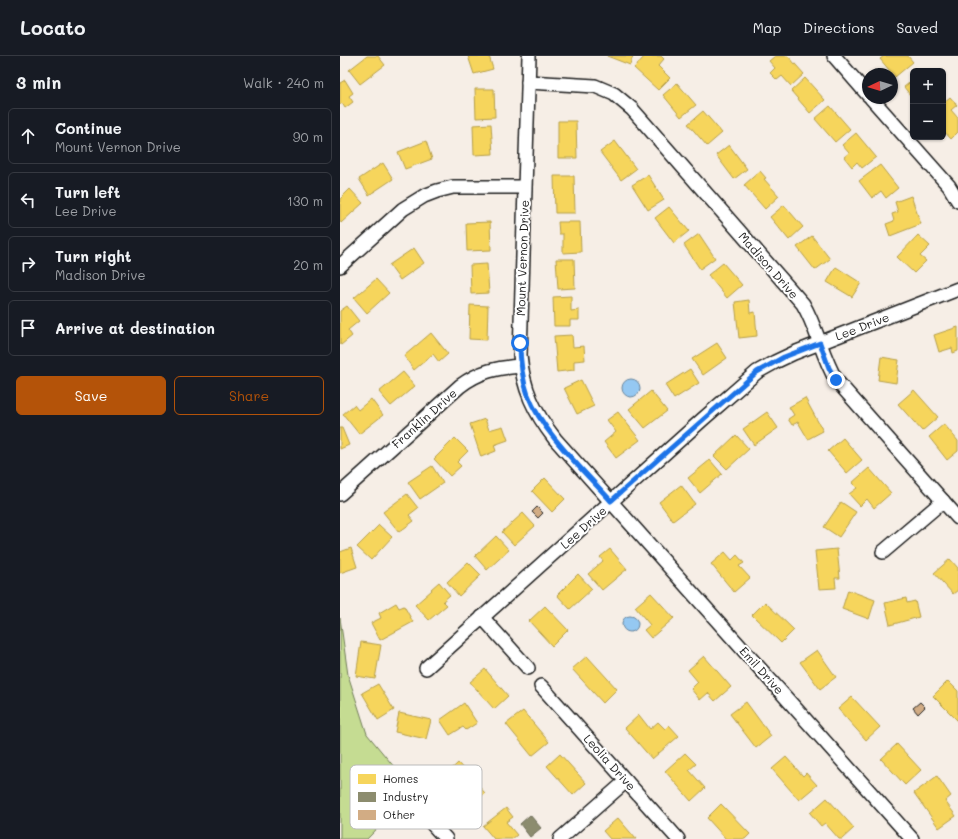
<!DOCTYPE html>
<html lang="en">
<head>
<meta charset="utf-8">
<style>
  body { margin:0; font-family:Mali,sans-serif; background:#20242c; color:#f1f3f6 }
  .controls { position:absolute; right:12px; top:12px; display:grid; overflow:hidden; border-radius:6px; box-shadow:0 1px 3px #0004 }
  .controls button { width:36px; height:36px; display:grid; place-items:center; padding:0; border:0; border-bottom:1px solid #363941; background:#171b24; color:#f1f3f6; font:20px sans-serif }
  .compass { position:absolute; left:522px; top:12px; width:36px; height:36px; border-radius:50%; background:#171b24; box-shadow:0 1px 3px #0004; rotate:266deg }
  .stop { position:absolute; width:12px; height:12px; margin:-9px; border:3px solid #1a73e8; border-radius:50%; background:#fff }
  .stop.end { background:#1a73e8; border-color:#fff; box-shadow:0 1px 4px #0008 }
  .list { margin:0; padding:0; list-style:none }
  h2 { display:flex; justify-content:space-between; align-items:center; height:52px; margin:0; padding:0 16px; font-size:17px }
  h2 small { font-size:13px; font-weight:400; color:#9ea1a6 }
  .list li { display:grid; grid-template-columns:26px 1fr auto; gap:12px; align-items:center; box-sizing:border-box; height:56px; margin:0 8px 8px; padding:0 8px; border:1px solid #363941; border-radius:6px }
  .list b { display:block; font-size:15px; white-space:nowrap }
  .list p { margin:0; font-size:13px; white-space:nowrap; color:#9ea1a6 }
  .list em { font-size:13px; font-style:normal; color:#9ea1a6 }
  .actions { display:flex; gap:8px; padding:12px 16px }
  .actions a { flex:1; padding:9px 0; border:1px solid #b45309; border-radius:6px; text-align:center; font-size:14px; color:#b45309 }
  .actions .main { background:#b45309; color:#fff }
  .icon { flex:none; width:22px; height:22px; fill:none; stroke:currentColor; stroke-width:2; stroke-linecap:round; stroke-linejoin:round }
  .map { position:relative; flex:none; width:618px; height:783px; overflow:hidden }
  header { display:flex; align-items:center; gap:24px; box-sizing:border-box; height:56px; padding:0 20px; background:#171b24; border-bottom:1px solid #363941 }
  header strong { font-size:19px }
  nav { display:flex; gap:22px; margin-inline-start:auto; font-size:14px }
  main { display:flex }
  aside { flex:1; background:#171b24 }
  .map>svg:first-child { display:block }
</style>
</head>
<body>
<header>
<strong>Locato</strong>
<nav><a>Map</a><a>Directions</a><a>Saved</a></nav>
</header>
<main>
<aside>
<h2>3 min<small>Walk · 240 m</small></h2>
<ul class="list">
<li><svg class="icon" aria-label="ahead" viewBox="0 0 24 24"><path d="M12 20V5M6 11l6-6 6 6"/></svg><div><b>Continue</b><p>Mount Vernon Drive</p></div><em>90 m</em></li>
<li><svg class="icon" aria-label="left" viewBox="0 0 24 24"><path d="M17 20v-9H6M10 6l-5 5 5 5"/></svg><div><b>Turn left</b><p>Lee Drive</p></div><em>130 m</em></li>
<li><svg class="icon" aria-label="right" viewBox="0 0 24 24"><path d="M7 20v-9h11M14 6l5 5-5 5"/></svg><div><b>Turn right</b><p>Madison Drive</p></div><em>20 m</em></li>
<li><svg class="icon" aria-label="arrive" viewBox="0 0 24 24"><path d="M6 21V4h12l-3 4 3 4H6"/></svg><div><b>Arrive at destination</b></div></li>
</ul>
<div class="actions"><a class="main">Save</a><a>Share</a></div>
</aside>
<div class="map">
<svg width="618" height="783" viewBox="0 0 618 783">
  <rect width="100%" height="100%" fill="#f6eee6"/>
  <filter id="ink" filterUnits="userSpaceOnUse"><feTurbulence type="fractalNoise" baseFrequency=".025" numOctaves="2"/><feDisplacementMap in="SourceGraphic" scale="8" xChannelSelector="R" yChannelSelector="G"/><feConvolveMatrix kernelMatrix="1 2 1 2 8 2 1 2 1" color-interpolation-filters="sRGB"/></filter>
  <g filter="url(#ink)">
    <!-- green -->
    <polygon fill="#c5dc92" stroke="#707c57" points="0,562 8,619 27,678 74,735 27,783 0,783"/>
    <!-- water -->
    <g fill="#95c8f2" stroke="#65839c">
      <circle cx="291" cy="332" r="9"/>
      <circle cx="290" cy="568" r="8"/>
    </g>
    <!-- homes -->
    <g fill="#f6d55c" stroke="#b59e49">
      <polygon points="27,0 38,0 45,9 20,28 9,14"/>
      <polygon points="128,0 149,0 153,13 134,18"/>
      <polygon points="267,0 293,0 290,9"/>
      <polygon points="305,0 321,0 324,3 318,10 330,22 318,34 294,12"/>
      <polygon points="435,0 448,0 464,18 451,30 442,20 437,24 430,17 435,12 429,5"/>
      <polygon points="544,0 568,0 573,6 555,21 540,3"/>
      <polygon points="465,22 485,44 470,57 451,35"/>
      <polygon points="5,24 13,37 9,40 13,46 5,52 2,47 0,49 0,27"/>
      <polygon points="573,24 573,43 564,31"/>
      <polygon points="337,27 356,49 341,61 323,39"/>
      <polygon points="135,33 154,33 155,61 136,62"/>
      <polygon points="610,41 617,49 611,54 618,62 618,76 611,83 603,74 603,47"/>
      <polygon points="490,50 510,73 495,86 475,63"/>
      <polygon points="363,55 382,77 367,90 348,68"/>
      <polygon points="218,65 236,65 237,102 218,102"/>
      <polygon points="151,68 153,98 134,99 133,69"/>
      <polygon points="516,77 536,101 522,112 517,106 512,111 504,101 509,97 502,89"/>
      <polygon points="86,85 92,103 65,113 58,96"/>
      <polygon points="275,85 296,113 281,124 260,96"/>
      <polygon points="389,89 407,113 394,123 376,99"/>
      <polygon points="43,107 53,123 29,139 19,123"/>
      <polygon points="540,109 558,132 546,142 541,135 532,142 519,125"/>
      <polygon points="420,115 426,122 424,123 439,140 425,153 404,129"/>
      <polygon points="308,119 324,144 308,154 292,129"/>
      <polygon points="214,120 234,120 235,157 215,157"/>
      <polygon points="10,133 23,147 1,167 0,165 0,143"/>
      <polygon points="571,140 581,168 550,180 546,168 554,165 552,158 558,156 555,146"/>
      <polygon points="444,149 463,171 449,184 430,161"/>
      <polygon points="329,151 349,175 334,187 315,162"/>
      <polygon points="150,166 151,194 127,195 126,167"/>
      <polygon points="218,166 240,166 241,196 223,197 223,178 219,178"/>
      <polygon points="359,178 375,202 360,213 344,189"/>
      <polygon points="578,179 590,190 580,200 586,205 574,217 557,201"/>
      <polygon points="472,180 490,203 475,214 457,191"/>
      <polygon points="74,192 84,207 60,224 49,209"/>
      <polygon points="216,203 234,203 235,232 218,233"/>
      <polygon points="383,207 402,229 387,242 368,219"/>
      <polygon points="147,208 149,237 131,238 130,209"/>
      <polygon points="496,211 521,227 512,241 487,226"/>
      <polygon points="36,223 49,237 27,257 14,242"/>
      <polygon points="231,240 231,255 239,254 239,264 230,264 230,270 214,270 213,241"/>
      <polygon points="409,244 410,257 415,256 417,280 399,282 395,246"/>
      <polygon points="130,249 148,250 147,284 129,283"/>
      <polygon points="7,250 19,265 8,274 12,280 1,289 0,287 0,255"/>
      <polygon points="618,271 618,295 613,297 612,292 599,296 594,279"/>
      <polygon points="91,277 108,298 99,306 93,298 74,314 64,300"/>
      <polygon points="232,279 233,291 244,290 245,304 234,305 234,314 217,316 214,280"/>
      <polygon points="377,287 387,302 363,319 352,303"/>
      <polygon points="541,301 559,304 556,327 538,324"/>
      <polygon points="350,313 359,327 334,343 325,329"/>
      <polygon points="63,316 75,330 51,350 39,336"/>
      <polygon points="241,324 254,350 237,358 224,332"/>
      <polygon points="574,334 598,361 582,375 558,348"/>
      <polygon points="311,335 327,355 305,372 289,353"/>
      <polygon points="465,342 483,375 468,383 458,366 452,369 448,363 454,359 449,351"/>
      <polygon points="31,343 43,359 19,378 3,358 14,349 18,354"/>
      <polygon points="278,356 300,384 276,402 264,386 276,376 267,364"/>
      <polygon points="427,356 438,372 414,389 403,373"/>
      <polygon points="145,363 149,374 163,370 168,384 154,389 156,395 141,401 130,368"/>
      <polygon points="604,368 618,385 618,395 607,404 589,381"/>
      <polygon points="0,372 2,372 9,389 0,393"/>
      <polygon points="396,379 409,393 387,413 374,400"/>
      <polygon points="115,382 128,395 117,406 121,410 110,420 94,403"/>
      <polygon points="503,382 522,404 507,417 488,395"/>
      <polygon points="370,404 382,418 360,437 348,422"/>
      <polygon points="92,410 103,427 80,443 68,426"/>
      <polygon points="529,412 551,437 534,452 527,443 520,450 509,438 517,432 512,427"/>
      <polygon points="205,422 225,443 212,456 192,435"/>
      <polygon points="341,429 355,448 333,465 319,446"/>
      <polygon points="67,438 78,452 69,459 74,465 59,476 43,456"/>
      <polygon points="501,446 516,456 499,481 484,471"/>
      <polygon points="183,457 195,470 174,489 162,476"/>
      <polygon points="39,469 52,481 31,504 17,491"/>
      <polygon points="156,480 169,494 147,514 135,500"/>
      <polygon points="11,492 17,511 0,517 0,496"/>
      <polygon points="270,493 287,513 262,534 248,518 263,505 260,501"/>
      <polygon points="497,493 500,522 495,522 496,532 479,533 475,495"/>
      <polygon points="385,496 392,504 397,499 404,507 399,510 410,522 394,536 371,508"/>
      <polygon points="610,503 618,512 618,534 613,538 594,517"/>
      <polygon points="128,506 141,519 119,540 107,526"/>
      <polygon points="238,518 252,533 230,553 217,539"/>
      <polygon points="99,526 110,539 103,545 107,549 89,564 75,549 92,534 91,533"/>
      <polygon points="508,534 535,544 529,563 502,553"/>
      <polygon points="311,537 334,562 311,582 304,574 310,569 295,551"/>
      <polygon points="566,542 567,547 575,545 579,561 550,569 545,547"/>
      <polygon points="425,546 454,574 441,587 412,559"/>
      <polygon points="56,547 59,552 64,550 73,566 40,584 31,567 41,562 39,557"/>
      <polygon points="205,550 228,574 212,590 189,565"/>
      <polygon points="21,586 41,589 35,623 16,620"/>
      <polygon points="477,594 496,621 480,633 460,606"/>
      <polygon points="247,600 277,633 263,647 232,613"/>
      <polygon points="364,600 391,631 375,645 368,637 360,644 351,633 358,626 348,614"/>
      <polygon points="145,613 168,640 154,653 130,626"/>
      <polygon points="608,625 618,635 618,665 593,640"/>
      <polygon points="38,628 54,654 38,664 22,637"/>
      <polygon points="512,641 540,671 526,684 498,653"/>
      <polygon points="406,646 431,680 416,692 390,658"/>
      <polygon points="124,647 137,667 126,674 123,671 110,679 100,664"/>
      <polygon points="183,655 209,686 192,700 166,668"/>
      <polygon points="59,657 91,664 86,683 55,676"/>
      <polygon points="299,659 310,673 318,666 325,673 329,669 339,680 312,703 285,672"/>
      <polygon points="557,688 581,714 565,729 541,703"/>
      <polygon points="345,697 356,708 349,714 365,732 351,745 325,715"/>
      <polygon points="220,698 246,727 233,739 207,710"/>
      <polygon points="446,701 463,720 466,717 477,729 459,744 432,713"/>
      <polygon points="118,707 145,737 128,752 117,740 114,743 99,725"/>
      <polygon points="597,720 611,740 605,745 616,760 599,772 574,737"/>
      <polygon points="487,742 514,772 502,783 499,783 485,767 481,770 470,757"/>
      <polygon points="381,748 410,778 405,783 386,783 367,762"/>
      <polygon points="166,752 173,761 166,766 177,779 172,783 154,783 143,770"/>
      <polygon points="278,762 296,783 270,783 263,775"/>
    </g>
    <!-- industry -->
    <polygon fill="#8c8c6e" stroke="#6a6a55" points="190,759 201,772 190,781 180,768"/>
    <!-- building -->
    <g fill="#d2ac84" stroke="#1c1c1c">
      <polygon points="197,451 203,457 198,462 192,456"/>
      <polygon points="580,646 585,651 578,658 573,652"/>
    </g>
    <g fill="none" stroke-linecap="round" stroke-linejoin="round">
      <defs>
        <g id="minor">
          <path d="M189 0 180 299C183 333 194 356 215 383L572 783"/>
          <polyline points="494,0 528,39"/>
          <path d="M188 26 255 30 274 38 292 53 463 248C477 272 482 300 496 324L618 462"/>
          <polyline points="531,42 609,130 618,145"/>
          <polyline points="0,210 63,153 84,140 97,135 113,131 184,131"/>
          <path d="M0 438 120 330C140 315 156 312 181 310"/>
          <polyline points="543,496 603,445"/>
          <polyline points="142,561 188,612"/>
          <polyline points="86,612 363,363 417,316 435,306 454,297 618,233"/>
          <polyline points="201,630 338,783"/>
          <polyline points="75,749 106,783"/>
          <polyline points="220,783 286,725"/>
        </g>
      </defs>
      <!-- minor casing -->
      <use href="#minor" stroke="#1c1c1c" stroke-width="16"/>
      <!-- minor -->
      <use href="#minor" stroke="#fff" stroke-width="13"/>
    </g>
  </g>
  <g fill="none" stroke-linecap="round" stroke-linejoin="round" filter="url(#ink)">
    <!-- route -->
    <path stroke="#1a73e8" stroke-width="5" d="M180 287C180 304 182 322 188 339 202 376 244 415 271 445L417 316 444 301 480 287 489 312 496 324"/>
  </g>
  <g text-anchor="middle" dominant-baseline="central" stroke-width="4" stroke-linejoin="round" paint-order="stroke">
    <!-- street labels -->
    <g font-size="12" fill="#1c1c1c" stroke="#fff">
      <text transform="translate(182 202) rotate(-88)">Mount Vernon Drive</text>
      <text transform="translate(429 209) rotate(49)">Madison Drive</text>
      <text transform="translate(522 270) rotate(-21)">Lee Drive</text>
      <text transform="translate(84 362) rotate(-42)">Franklin Drive</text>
      <text transform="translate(243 471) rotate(-42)">Lee Drive</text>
      <text transform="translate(422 614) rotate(48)">Emil Drive</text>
      <text transform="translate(270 706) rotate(48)">Leolia Drive</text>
    </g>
  </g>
  <!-- legend -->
  <rect x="10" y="709" width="132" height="64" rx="6" fill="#fff" stroke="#bbb" stroke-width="1"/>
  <rect x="18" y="718" width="18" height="10" fill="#f6d55c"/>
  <rect x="18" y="736" width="18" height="10" fill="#8c8c6e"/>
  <rect x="18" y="754" width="18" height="10" fill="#d2ac84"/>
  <g font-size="11" fill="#1c1c1c">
    <text x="43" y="727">Homes</text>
    <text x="43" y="745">Industry</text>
    <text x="43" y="763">Other</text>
  </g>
</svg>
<div class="controls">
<button>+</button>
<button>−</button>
</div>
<svg class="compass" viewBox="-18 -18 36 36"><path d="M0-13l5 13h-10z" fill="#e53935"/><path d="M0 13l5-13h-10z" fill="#9ea1a6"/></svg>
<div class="stop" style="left:180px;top:287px"></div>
<div class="stop end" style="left:496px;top:324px"></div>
</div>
</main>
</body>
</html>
